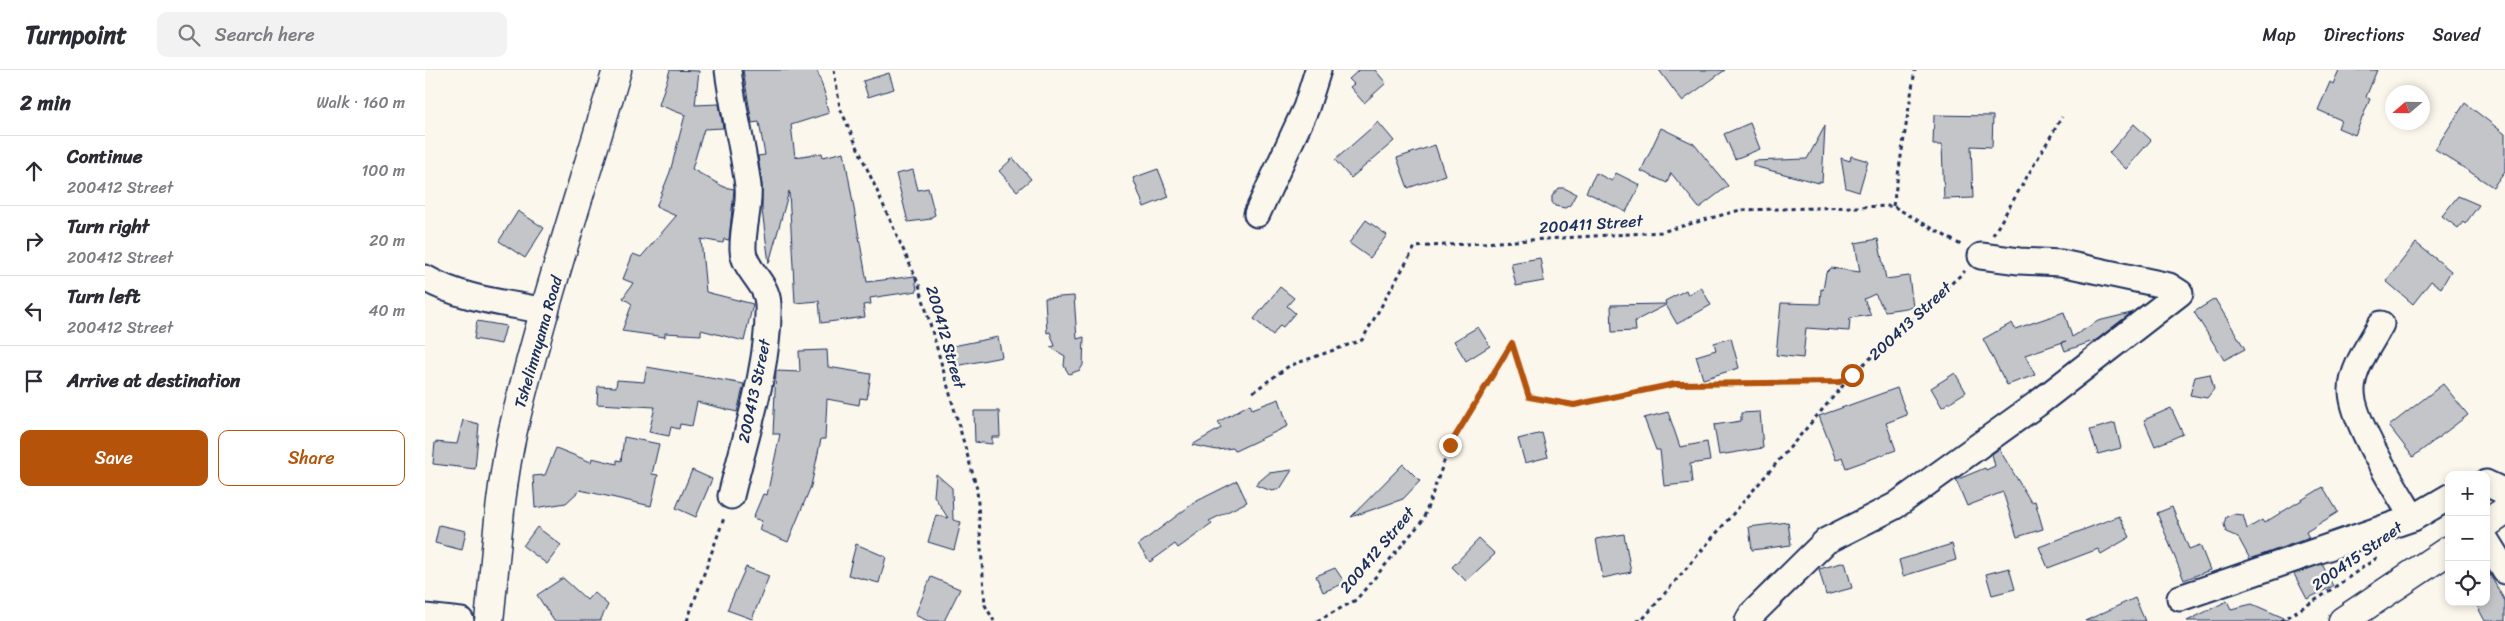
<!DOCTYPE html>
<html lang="en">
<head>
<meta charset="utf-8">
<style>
  body { margin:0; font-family:Sriracha,sans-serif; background:#f2f2f3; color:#2b2b33 }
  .controls { position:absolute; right:15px; bottom:15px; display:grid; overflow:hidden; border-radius:10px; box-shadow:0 2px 8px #0003 }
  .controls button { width:45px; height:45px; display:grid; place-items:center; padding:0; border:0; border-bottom:1px solid #e1e1e2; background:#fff; color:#2b2b33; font:25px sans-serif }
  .compass { position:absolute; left:1960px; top:15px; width:45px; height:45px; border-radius:50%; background:#fff; box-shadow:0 2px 8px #0003; rotate:250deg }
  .stop { position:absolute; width:15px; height:15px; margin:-11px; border:4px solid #b45309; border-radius:50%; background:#fff }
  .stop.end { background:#b45309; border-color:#fff; box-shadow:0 1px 5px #0008 }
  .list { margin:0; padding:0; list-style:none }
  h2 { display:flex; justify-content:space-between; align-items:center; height:65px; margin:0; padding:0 20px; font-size:21px }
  h2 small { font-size:16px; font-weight:400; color:#7c7c81 }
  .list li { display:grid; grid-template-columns:32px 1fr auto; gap:15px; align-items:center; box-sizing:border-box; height:70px; padding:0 20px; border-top:1px solid #e1e1e2 }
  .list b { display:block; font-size:19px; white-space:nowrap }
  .list p { margin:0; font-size:16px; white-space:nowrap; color:#7c7c81 }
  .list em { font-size:16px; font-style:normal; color:#7c7c81 }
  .actions { display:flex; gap:10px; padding:15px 20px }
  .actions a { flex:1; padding:11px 0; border:1px solid #b45309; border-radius:10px; text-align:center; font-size:18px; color:#b45309 }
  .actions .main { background:#b45309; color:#fff }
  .icon { flex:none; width:28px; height:28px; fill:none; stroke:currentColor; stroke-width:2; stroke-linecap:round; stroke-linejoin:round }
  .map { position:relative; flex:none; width:2080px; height:551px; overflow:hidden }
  header { display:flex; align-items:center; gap:30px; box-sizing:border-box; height:70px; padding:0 25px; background:#fff; border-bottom:1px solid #e1e1e2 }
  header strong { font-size:24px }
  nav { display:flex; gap:28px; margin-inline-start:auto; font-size:18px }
  .search { width:350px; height:45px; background:#f2f2f3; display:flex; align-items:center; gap:12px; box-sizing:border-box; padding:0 18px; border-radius:10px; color:#7c7c81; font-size:19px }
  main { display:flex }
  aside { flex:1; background:#fff }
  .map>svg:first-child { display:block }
</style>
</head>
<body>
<header>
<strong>Turnpoint</strong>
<div class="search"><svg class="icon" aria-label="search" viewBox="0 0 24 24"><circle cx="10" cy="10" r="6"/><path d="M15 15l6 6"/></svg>Search here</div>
<nav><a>Map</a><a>Directions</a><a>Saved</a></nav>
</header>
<main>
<aside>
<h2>2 min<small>Walk · 160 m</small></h2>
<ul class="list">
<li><svg class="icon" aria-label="ahead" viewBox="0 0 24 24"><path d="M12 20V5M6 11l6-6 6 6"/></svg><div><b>Continue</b><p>200412 Street</p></div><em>100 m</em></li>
<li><svg class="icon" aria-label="right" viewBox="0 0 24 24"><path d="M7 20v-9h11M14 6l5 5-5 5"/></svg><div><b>Turn right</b><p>200412 Street</p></div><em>20 m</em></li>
<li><svg class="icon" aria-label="left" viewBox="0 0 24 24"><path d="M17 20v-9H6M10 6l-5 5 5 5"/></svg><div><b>Turn left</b><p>200412 Street</p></div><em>40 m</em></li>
<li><svg class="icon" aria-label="arrive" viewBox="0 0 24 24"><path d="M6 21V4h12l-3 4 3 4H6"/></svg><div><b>Arrive at destination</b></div></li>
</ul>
<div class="actions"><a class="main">Save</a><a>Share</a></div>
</aside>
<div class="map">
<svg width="2080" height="551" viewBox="0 0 2080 551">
  <rect width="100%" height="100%" fill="#fbf7ec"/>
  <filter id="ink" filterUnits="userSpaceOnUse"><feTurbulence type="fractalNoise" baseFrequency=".02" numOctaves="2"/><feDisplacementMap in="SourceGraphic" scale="10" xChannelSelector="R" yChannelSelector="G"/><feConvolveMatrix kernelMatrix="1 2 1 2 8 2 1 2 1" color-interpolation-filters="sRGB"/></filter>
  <g filter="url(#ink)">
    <!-- building -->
    <g fill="#c3c5c9" stroke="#1b2f5e">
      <polygon points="245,0 274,1 270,35 294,34 298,58 279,59 267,99 299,117 309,119 304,170 299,169 298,173 276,169 281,222 328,234 319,271 276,260 276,265 240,263 240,267 197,261 207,234 198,228 208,213 198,209 208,184 216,187 251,146 231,137 245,102 260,45 234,35"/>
      <polygon points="318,0 392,0 402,30 400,31 404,43 366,55 370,87 397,83 398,87 419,82 442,212 490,206 492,221 445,228 446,234 438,235 440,247 396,253 394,231 370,233 364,121 344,193 337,140 337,115 333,86 340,85 334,52 327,53"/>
      <polygon points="934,0 950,0 961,13 939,33 925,17 929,14 924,9"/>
      <polygon points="1234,0 1300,0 1257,31"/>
      <polygon points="1914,0 1952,0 1941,27 1945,29 1930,65 1913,58 1916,50 1893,40 1905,12 1908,14"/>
      <polygon points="464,3 469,19 443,27 438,11"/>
      <polygon points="2040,33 2080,64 2080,101 2068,117 2010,79"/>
      <polygon points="1509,45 1568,46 1567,77 1546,76 1548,128 1519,129 1517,75 1508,75"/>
      <polygon points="953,52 969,71 926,108 910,90"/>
      <polygon points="1325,53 1335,79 1310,89 1299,64"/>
      <polygon points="1709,54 1726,70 1701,99 1684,83"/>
      <polygon points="1400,56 1397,112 1394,111 1394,113 1328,96 1328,91 1382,89"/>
      <polygon points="1236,58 1269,74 1303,116 1274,138 1246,103 1242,113 1216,101"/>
      <polygon points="1010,75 1020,105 983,118 972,88"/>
      <polygon points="1426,86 1443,91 1434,122 1421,118 1416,88 1425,91"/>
      <polygon points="588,88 606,109 592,121 574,101"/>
      <polygon points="733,99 744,127 719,137 708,108"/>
      <polygon points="488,100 493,120 503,118 510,145 506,147 506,149 483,152 471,104"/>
      <polygon points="1171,103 1187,111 1191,103 1215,115 1201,142 1161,122"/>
      <polygon points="1134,118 1139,118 1151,124 1145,135 1140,138 1130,136 1127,132 1127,126"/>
      <polygon points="2033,126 2054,135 2040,154 2038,152 2033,158 2017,146"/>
      <polygon points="93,141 119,158 100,188 74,171"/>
      <polygon points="941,150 962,165 945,188 924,173"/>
      <polygon points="1453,169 1461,209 1484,206 1488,237 1460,241 1450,224 1439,229 1446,245 1425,248 1424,261 1381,258 1378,288 1351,285 1356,233 1395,234 1396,219 1398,220 1401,203 1406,198 1435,202 1430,173"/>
      <polygon points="1991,173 2026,201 2016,218 2006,211 1988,234 1961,211"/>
      <polygon points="1115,188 1119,211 1091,216 1086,193"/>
      <polygon points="855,217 869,228 862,236 870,243 858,257 855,255 848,265 829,249"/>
      <polygon points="1276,217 1286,235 1252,254 1241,235 1210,251 1211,261 1187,262 1186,235 1241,234 1240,231 1261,220 1263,225"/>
      <polygon points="649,226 652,269 659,267 658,295 655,300 644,304 639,296 640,286 625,277 630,276 625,262 622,263 620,228"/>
      <polygon points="1790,229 1820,279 1799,290 1769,242"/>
      <polygon points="1639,242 1647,267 1673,251 1706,243 1671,270 1640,281 1637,273 1641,271 1600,285 1610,305 1582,315 1558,269 1587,253 1590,259"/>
      <polygon points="52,251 81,256 76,274 49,269"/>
      <polygon points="1053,257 1065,276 1041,291 1029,271"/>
      <polygon points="573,267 577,287 526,297 523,277"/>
      <polygon points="1306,268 1314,298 1278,309 1271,286 1291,280 1289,273"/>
      <polygon points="402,280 403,297 446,304 442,329 435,328 434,335 402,329 400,369 396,369 386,416 363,472 334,460 337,451 328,448 338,424 342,425 355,364 348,364 351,301 375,302 374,281"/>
      <polygon points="222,297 319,314 312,342 272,332 267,356 255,354 254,359 246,357 244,366 224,362 230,337 172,334 173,316 191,317 192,310 219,312"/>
      <polygon points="1530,303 1541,322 1517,337 1506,318"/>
      <polygon points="1785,304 1789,319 1782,328 1765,325 1770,307"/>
      <polygon points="2018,314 2043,345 1988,387 1964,356"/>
      <polygon points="1472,318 1482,345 1461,353 1471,380 1421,398 1417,387 1411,390 1394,346"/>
      <polygon points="854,329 863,356 810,381 808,378 792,380 767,375 796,358 793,352 825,334 827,339"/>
      <polygon points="1746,338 1758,364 1730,376 1719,350"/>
      <polygon points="549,341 574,341 575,367 567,367 567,374 550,372"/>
      <polygon points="1243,342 1255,377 1282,372 1285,391 1265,394 1267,413 1239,416 1235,380 1231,380 1219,348"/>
      <polygon points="1335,342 1338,378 1294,385 1289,355 1316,351 1316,343"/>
      <polygon points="38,350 54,354 50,399 8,394 10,372 32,374"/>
      <polygon points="1690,353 1696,378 1673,384 1665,360"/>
      <polygon points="1117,363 1123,387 1100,393 1093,369"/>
      <polygon points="199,367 234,374 227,404 233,405 226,436 155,420 141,433 110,438 108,406 120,405 131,378 166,392 167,388 192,394 192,390 196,391"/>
      <polygon points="1574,379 1606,432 1610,431 1618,459 1592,467 1578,422 1542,436 1531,410 1560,398 1561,400 1570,396 1567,384"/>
      <polygon points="978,394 995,411 978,429 926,447"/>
      <polygon points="267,400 287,409 271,447 251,438"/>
      <polygon points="867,400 855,419 847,421 830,415 844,403"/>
      <polygon points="511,404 527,418 528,450 536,452 529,480 503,472 511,445 523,448 509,426"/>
      <polygon points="812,411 822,432 784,451 787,454 753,478 750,474 725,492 713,475 770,432"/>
      <polygon points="1898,417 1913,442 1881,462 1884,468 1825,489 1813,467 1801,462 1799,454 1801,447 1808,444 1818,445 1822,459 1837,450 1839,453"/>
      <polygon points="1747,437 1764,479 1775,475 1785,500 1759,510 1732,443"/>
      <polygon points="1694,446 1705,467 1676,484 1673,479 1623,498 1614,477"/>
      <polygon points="1363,452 1366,475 1327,480 1324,457"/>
      <polygon points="14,455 41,461 37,480 10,473"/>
      <polygon points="112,457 136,475 122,494 98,476"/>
      <polygon points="1199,464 1206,502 1178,508 1171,469"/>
      <polygon points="1054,469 1070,484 1041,511 1027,497"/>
      <polygon points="431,474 461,487 454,513 423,505"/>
      <polygon points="1527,474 1531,490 1478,506 1474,490"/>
      <polygon points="1420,492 1427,518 1401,525 1394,499"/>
      <polygon points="1897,494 1908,516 1882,529 1869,504"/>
      <polygon points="321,497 344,506 327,549 302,540"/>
      <polygon points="910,498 920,513 898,522 891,506"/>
      <polygon points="1584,498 1590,519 1567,525 1561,504"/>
      <polygon points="2061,498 2080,531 2080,551 2060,551 2050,532 2061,532"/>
      <polygon points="506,507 535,519 519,551 503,551 490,545"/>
      <polygon points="138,508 162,530 169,522 183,535 175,551 129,551 112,525"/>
      <polygon points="1710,528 1720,551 1660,551"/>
      <polygon points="1802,531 1806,539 1827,534 1866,551 1762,551"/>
    </g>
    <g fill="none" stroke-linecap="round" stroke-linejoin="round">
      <defs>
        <g id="street">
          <path d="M303 0C308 39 318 77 323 116 325 138 317 158 318 180 319 200 342 212 343 234 345 294 320 367 306 426"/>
          <polyline points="832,144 881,38 893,0"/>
          <path d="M0 208C36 229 81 233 121 241"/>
          <path d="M1956 254C1946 273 1927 298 1927 320 1926 350 1972 421 1988 448"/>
          <polyline points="2061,413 2080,422"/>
          <polyline points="2061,470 2080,501"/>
          <polyline points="1755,528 1988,448 2024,427"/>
          <polyline points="0,547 36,551"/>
          <polyline points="1323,551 1327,544 1401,471 1470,436 1612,334 1755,223 1744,216 1636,193 1594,191 1556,186"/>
        </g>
        <g id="secondary">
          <polyline points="2061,454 2080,441"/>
          <path d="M64 551C71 488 74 422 88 360 117 238 157 119 192 0"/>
          <polyline points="1918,551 2024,480"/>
        </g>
      </defs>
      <!-- street casing -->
      <use href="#street" stroke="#1b2f5e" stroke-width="29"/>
      <!-- secondary casing -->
      <use href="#secondary" stroke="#1b2f5e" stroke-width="31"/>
      <!-- path -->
      <g stroke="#1b2f5e" stroke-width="3" stroke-dasharray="4 4" stroke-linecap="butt">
        <polyline points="409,0 415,38 494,215 552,419 560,535 569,551"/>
        <polyline points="1468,136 1490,0"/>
        <polyline points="1568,165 1637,47"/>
        <polyline points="828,322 864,296 937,270 990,177 1236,162 1315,140 1468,136 1536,175"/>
        <polyline points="262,551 299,448"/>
        <polyline points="892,551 931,530 998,450 1025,375 1087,273 1104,327 1149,335 1250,314 1415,312 1427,305"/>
        <polyline points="1211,551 1217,550 1427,305 1540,201"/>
        <polyline points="1855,551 1894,528 1953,487"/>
      </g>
      <!-- street -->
      <use href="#street" stroke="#fbf7ec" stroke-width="25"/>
      <!-- secondary -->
      <use href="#secondary" stroke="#fbf7ec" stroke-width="28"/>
    </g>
  </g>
  <g fill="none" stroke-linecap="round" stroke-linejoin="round" filter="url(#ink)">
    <!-- route -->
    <polyline stroke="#b45309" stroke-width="6" points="1025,375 1087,273 1104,327 1149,335 1250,314 1415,312 1427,305"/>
  </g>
  <g text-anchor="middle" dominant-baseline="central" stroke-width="5" stroke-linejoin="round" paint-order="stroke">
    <!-- street labels -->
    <g font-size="16" fill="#1b2f5e" stroke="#fbf7ec">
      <text transform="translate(1166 154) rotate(-4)">200411 Street</text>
      <text transform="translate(1485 251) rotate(-43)">200413 Street</text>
      <text transform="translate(521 267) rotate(74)">200412 Street</text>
      <text transform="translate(113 272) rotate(-74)">Tshelimnyama Road</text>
      <text transform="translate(329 321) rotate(-78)">200413 Street</text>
      <text transform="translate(952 480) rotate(-50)">200412 Street</text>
      <text transform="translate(1932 486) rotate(-35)">200415 Street</text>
    </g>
  </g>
</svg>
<div class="controls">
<button>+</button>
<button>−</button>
<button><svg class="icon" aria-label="locate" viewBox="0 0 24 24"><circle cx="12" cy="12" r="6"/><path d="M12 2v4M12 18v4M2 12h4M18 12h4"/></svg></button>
</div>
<svg class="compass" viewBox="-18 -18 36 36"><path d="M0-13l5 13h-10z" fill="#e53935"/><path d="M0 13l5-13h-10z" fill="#7c7c81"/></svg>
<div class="stop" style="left:1427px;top:305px"></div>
<div class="stop end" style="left:1025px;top:375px"></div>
</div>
</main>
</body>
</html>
